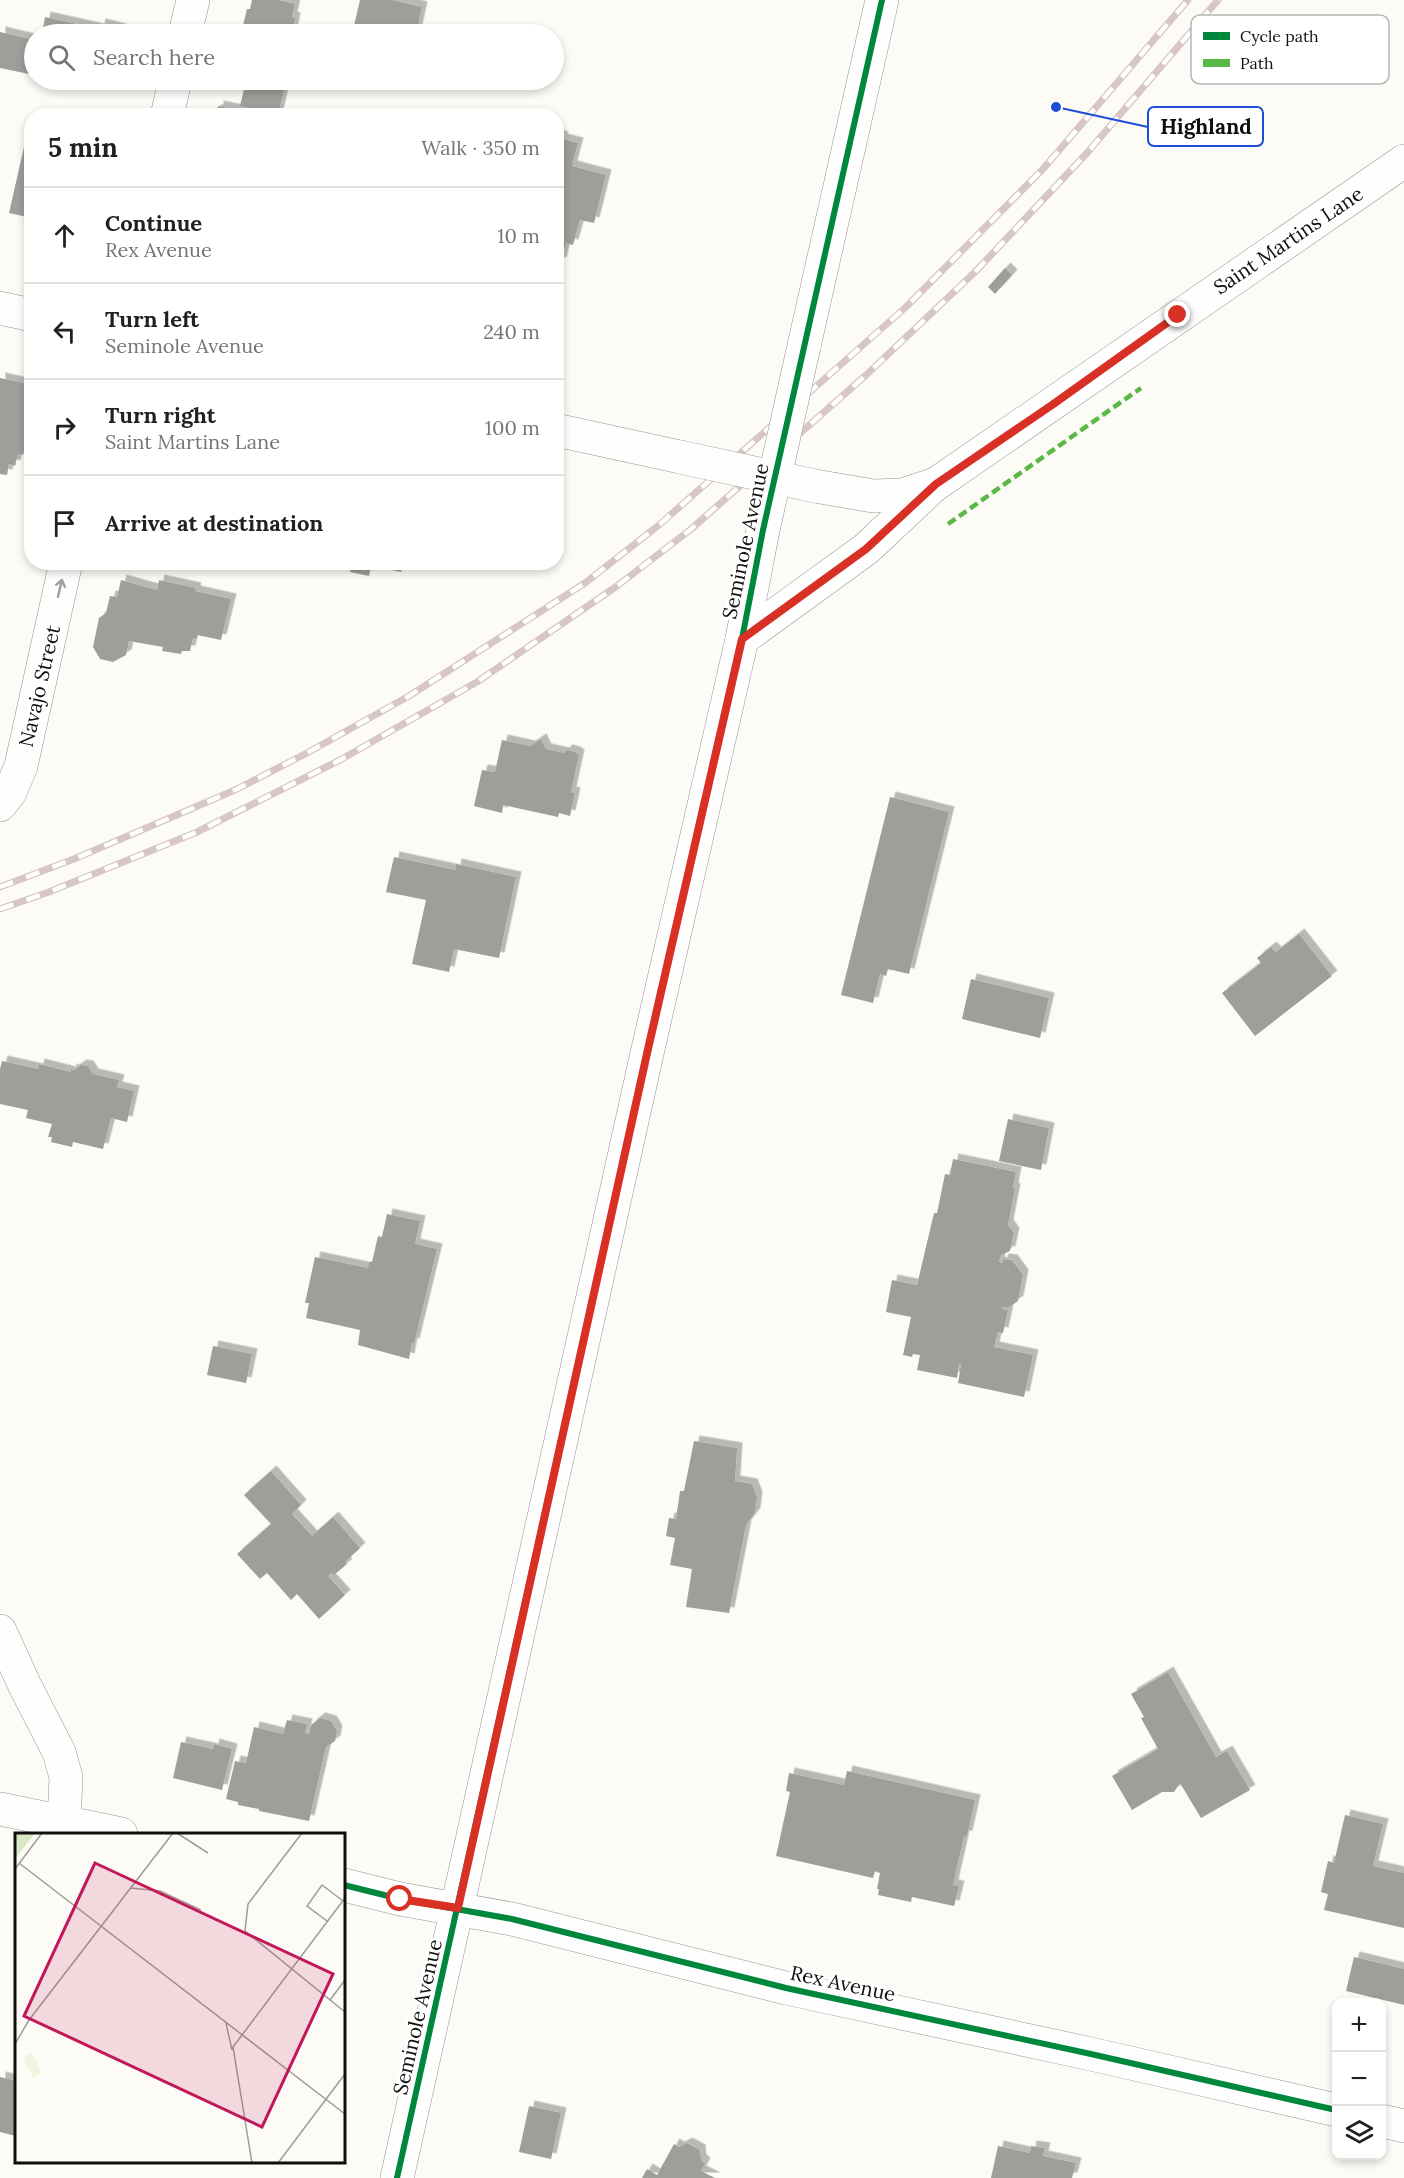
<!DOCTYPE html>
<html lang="en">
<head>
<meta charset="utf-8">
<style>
  body { margin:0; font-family:Lora,serif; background:#f6f6f6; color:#202124 }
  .controls { position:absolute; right:18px; bottom:18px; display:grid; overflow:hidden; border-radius:12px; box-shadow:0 3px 9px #0003 }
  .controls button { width:54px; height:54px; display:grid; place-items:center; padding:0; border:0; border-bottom:2px solid #e0e0e0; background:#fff; color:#202124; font:30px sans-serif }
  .stop { position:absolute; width:18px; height:18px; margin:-14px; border:4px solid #d93025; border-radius:50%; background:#fff }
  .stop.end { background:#d93025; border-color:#fff; box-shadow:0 2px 6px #0008 }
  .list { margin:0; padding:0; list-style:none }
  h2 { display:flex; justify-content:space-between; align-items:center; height:78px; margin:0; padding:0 24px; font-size:26px }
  h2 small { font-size:20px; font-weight:400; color:#757577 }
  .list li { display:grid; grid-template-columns:39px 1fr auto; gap:18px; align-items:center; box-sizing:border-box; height:96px; padding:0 24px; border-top:2px solid #e0e0e0 }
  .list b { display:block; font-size:22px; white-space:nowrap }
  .list p { margin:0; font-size:20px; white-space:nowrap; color:#757577 }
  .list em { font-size:20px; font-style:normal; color:#757577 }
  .icon { flex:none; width:33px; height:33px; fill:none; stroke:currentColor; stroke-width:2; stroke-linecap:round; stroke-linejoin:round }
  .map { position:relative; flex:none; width:1404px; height:2178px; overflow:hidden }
  .search { position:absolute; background:#fff; box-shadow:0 3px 9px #0003; left:24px; top:24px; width:540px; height:66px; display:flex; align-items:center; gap:15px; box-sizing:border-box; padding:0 21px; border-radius:33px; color:#757577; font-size:22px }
  .panel { position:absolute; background:#fff; box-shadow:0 3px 9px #0003; left:24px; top:108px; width:540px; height:462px; border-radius:24px }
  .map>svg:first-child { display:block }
</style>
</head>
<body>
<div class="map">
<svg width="1404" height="2178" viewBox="0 0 1404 2178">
  <defs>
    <filter id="shadow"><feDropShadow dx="5.5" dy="-5.5" stdDeviation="0" flood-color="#0004"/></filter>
  </defs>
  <rect width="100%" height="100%" fill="#fcfbf5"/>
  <!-- building -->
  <g fill="#a09e9a" filter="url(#shadow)">
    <polygon points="252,0 279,0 295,4 292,17 295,18 292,34 241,34 247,9 250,9"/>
    <polygon points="360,0 392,0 422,7 416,34 352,34"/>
    <polygon points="45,17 99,29 100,24 121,29 119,34 42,34"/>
    <polygon points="0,32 34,40 34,75 0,68"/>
    <polygon points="59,80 88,80 86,86"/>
    <polygon points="246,80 286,81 278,115 240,106"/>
    <polygon points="218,106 253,113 252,116 214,116 215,110 218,110"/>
    <polygon points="556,135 563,137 562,139 578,143 572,166 606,175 594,223 580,220 573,245 566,243 561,263 556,262"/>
    <polygon points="26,138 32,139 32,227 25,225 27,217 9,213"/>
    <polygon points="1005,268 1012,275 995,294 988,287"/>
    <polygon points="0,378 32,385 32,422 23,455 18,454 15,466 9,464 7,475 0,474"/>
    <polygon points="352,562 372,562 369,576 350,572"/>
    <polygon points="384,562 404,562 401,572 383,568"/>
    <polygon points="121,580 157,590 159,580 196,588 195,591 231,599 221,640 197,635 197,638 193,638 190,651 182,651 181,654 162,651 163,647 129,641 126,655 113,662 100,659 93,647 99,618 106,613 110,596 117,597"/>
    <polygon points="541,739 546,749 564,753 567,750 575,752 579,755 571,792 575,793 570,816 559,813 558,817 503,805 502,813 474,806 482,770 495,772 502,740 530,746"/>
    <polygon points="890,797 949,812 909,974 888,969 886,976 880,974 873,1003 841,995"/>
    <polygon points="394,857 455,870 456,864 516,877 499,958 454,949 449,972 412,964 426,900 386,892"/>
    <polygon points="1299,934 1332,976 1255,1036 1222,993 1261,963 1257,958 1271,947 1276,952"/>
    <polygon points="971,979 1049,998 1040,1038 962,1019"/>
    <polygon points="2,1061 38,1069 39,1064 71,1072 71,1069 74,1070 81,1065 88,1066 93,1074 119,1080 117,1087 134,1091 127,1122 111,1118 103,1149 73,1142 72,1147 51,1142 52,1137 48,1137 52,1124 26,1118 28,1110 0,1104 0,1069"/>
    <polygon points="1008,1119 1049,1128 1041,1170 999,1161"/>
    <polygon points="953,1159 1016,1172 1013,1188 1015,1189 1008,1225 1014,1233 1010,1251 1001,1255 999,1262 1002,1263 1003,1259 1012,1260 1023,1275 1018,1301 1008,1308 1003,1307 1002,1309 1008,1310 1003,1333 998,1332 994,1347 1033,1355 1024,1397 958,1383 961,1365 959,1364 957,1378 917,1370 920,1355 913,1354 912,1357 903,1355 911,1317 886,1312 892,1280 917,1285 934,1213 937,1213 945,1174 950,1175"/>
    <polygon points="387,1214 420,1221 415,1244 437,1249 414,1344 412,1343 409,1359 358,1345 360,1330 306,1318 309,1303 305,1303 315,1257 368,1268 369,1262 372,1262 378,1236 382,1237"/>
    <polygon points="213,1346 252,1354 246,1383 207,1375"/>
    <polygon points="694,1441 737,1448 735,1481 752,1484 757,1497 755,1513 746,1525 729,1613 686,1607 692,1569 670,1565 675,1538 666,1536 669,1518 676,1519 680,1491 684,1491"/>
    <polygon points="271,1471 301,1505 292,1514 312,1536 333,1517 360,1548 345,1562 347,1564 334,1575 332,1573 328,1576 345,1595 319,1619 297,1594 291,1600 267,1573 260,1579 237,1554 271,1524 244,1495"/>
    <polygon points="1168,1672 1216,1757 1227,1751 1250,1790 1201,1818 1180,1783 1174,1792 1162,1792 1132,1810 1112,1776 1158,1749 1141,1718 1144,1717 1131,1694"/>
    <polygon points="320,1718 331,1721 337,1731 335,1741 326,1747 309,1821 259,1811 259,1809 238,1805 238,1802 226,1799 235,1761 246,1763 254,1727 283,1734 287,1720 307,1724 305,1733 309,1734 311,1725"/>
    <polygon points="181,1742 213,1749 214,1744 232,1749 222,1790 173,1778"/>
    <polygon points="847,1771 975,1800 967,1836 964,1836 953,1885 959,1886 954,1906 912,1897 911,1902 878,1895 879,1889 877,1889 880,1873 875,1871 873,1878 776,1856 790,1792 786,1791 789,1773 844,1785"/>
    <polygon points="1345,1815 1383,1824 1373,1866 1404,1873 1404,1928 1324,1910 1328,1894 1321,1892 1328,1861 1334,1863"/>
    <polygon points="1354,1957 1404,1969 1404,2005 1346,1991"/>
    <polygon points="0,2077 16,2081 16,2136 0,2132"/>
    <polygon points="529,2106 561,2113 551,2159 519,2152"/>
    <polygon points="687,2143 700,2150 701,2160 705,2163 701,2171 715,2178 642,2178 647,2169 657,2175 674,2144 679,2147"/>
    <polygon points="998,2146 1030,2153 1031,2146 1045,2148 1043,2156 1076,2163 1072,2178 991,2178"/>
  </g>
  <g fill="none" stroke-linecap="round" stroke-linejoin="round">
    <defs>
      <g id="street">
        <polyline points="185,34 193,0"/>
        <polyline points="167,116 175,80"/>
        <polyline points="0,308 32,315"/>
        <polyline points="804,346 882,0"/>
        <polyline points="556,430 680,457"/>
        <polyline points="815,486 873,496 903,495 936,484 1404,161"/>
        <polyline points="742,639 866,549 932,487"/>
        <polyline points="0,805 10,792 21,766 66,562"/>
        <polyline points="0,1631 25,1686 59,1752 66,1777 64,1823"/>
        <polyline points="0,1809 121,1834"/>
        <polyline points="344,1885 400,1899 512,1919 786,1988 1091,2054 1336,2110"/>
        <polyline points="1382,2121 1404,2126"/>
        <polyline points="397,2178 648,1049 742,639 763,530"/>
      </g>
    </defs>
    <!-- street casing -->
    <use href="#street" stroke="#969593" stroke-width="34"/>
    <!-- street -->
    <use href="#street" stroke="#fffefe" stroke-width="33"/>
    <defs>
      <g id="rail">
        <polyline points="0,887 74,859 235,790 307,753 409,696 585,583 659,525 906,307 1043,169 1188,0"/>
        <polyline points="0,909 49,892 197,832 340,760 477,682 617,586 690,530 865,376 975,272 1087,153 1218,0"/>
      </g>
    </defs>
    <!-- rail casing -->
    <use href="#rail" stroke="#d8c5c5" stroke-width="7"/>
    <!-- rail -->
    <use href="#rail" stroke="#fff" stroke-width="4.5" stroke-dasharray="14" stroke-linecap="butt"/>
    <defs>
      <g id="street-bridge">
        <polyline points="680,457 815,486"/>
        <polyline points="763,530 804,346"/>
      </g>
    </defs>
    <!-- street-bridge casing -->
    <use href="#street-bridge" stroke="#969593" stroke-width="34" stroke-linecap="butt"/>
    <!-- street-bridge -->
    <use href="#street-bridge" stroke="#fffefe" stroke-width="33"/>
    <!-- quiet -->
    <polyline stroke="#58b947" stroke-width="4.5" stroke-dasharray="9 4.5" stroke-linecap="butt" points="948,524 1141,388"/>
    <defs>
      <g id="cycleway">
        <polyline points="344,1885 400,1899 512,1919 786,1988 1091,2054 1336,2110"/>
        <polyline points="397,2178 648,1049 742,639 763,530 882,0"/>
      </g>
    </defs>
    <!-- cycleway casing -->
    <use href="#cycleway" stroke="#fff" stroke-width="10"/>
    <!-- cycleway -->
    <use href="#cycleway" stroke="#00873e" stroke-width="6"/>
  </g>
  <!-- one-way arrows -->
  <defs><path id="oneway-shaft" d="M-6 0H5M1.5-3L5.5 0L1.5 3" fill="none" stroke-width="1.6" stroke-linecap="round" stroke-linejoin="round" transform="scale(1.5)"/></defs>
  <use stroke="#9f9e9e" href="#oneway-shaft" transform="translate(60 588) rotate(-77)"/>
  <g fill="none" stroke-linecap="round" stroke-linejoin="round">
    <!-- route -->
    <polyline stroke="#d93025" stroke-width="8" points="400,1899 458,1908 648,1049 742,639 866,549 936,484 1052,405 1178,315"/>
  </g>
  <g text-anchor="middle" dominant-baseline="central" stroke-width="6" stroke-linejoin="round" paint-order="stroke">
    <!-- street labels -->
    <g font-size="20" fill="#0f0f0f" stroke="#fff">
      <text transform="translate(1288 240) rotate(-34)">Saint Martins Lane</text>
      <text transform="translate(745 541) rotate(-78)">Seminole Avenue</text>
      <text transform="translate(39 686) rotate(-77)">Navajo Street</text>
      <text transform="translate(843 1983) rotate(12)">Rex Avenue</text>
      <text transform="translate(417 2017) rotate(-77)">Seminole Avenue</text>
    </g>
  </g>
  <!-- overview -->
  <g transform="translate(15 1833)">
    <rect width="330" height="330" fill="#fcfbf5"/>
    <path d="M0 0H20L0 26Z" fill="#d6e9c4"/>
    <path d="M17 220 27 240 18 244 8 225Z" fill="#eff5df"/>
    <path fill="none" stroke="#9d9d99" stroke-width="1.5" d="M162 0 193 20M287 0 233 71 230 98 330 179M4 30 330 281M0 36 27 0M116 55 145 58 186 77M312 88 292 73 307 52 328 68M315 167 330 147M211 190 217 217M0 211 14 187 158 0M237 330 218 214 330 65M263 330 330 241"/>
    <path fill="#c2185b" fill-opacity="0.15" stroke="#c2185b" stroke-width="3" d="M80 30 318 141 247 294 9 183Z"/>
    <rect width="330" height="330" fill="none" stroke="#0f0f0f" stroke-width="3"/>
  </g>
  <!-- legend -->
  <rect x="1191" y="15" width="198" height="69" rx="9" fill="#fff" stroke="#b7b7b7" stroke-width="1.5"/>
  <rect x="1203" y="32" width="27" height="8" fill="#00873e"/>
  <rect x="1203" y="59" width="27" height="8" fill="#58b947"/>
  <g font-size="16" fill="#0f0f0f">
    <text x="1240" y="42">Cycle path</text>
    <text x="1240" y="69">Path</text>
  </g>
  <!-- callouts -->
  <path fill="none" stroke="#1d4ed8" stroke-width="2" d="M1056 107L1148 127"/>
  <circle fill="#1d4ed8" stroke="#fff" stroke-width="2" cx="1056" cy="107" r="6"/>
  <rect fill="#fff" stroke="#1d4ed8" stroke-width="2" x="1148" y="107" width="115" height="39" rx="6"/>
  <g font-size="21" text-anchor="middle" font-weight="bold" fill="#0f0f0f">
    <text x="1206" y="134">Highland</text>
  </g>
</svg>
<div class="controls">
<button>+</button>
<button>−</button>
<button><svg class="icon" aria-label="layers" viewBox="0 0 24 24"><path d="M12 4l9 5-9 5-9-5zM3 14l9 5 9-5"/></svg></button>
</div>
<div class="stop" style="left:400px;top:1899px"></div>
<div class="stop end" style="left:1178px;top:315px"></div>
<div class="search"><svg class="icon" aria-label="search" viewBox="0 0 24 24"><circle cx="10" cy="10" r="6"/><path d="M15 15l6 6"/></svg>Search here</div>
<section class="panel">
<h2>5 min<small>Walk · 350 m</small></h2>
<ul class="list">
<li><svg class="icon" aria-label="ahead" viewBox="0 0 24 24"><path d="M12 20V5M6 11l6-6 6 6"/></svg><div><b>Continue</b><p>Rex Avenue</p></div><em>10 m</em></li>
<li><svg class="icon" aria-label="left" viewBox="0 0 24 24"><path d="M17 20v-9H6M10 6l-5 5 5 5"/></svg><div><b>Turn left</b><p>Seminole Avenue</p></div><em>240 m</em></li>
<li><svg class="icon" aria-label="right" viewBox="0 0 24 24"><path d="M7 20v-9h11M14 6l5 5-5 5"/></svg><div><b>Turn right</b><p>Saint Martins Lane</p></div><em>100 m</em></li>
<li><svg class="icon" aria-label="arrive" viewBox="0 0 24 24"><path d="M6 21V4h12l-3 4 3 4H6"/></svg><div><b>Arrive at destination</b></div></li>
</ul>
</section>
</div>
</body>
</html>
